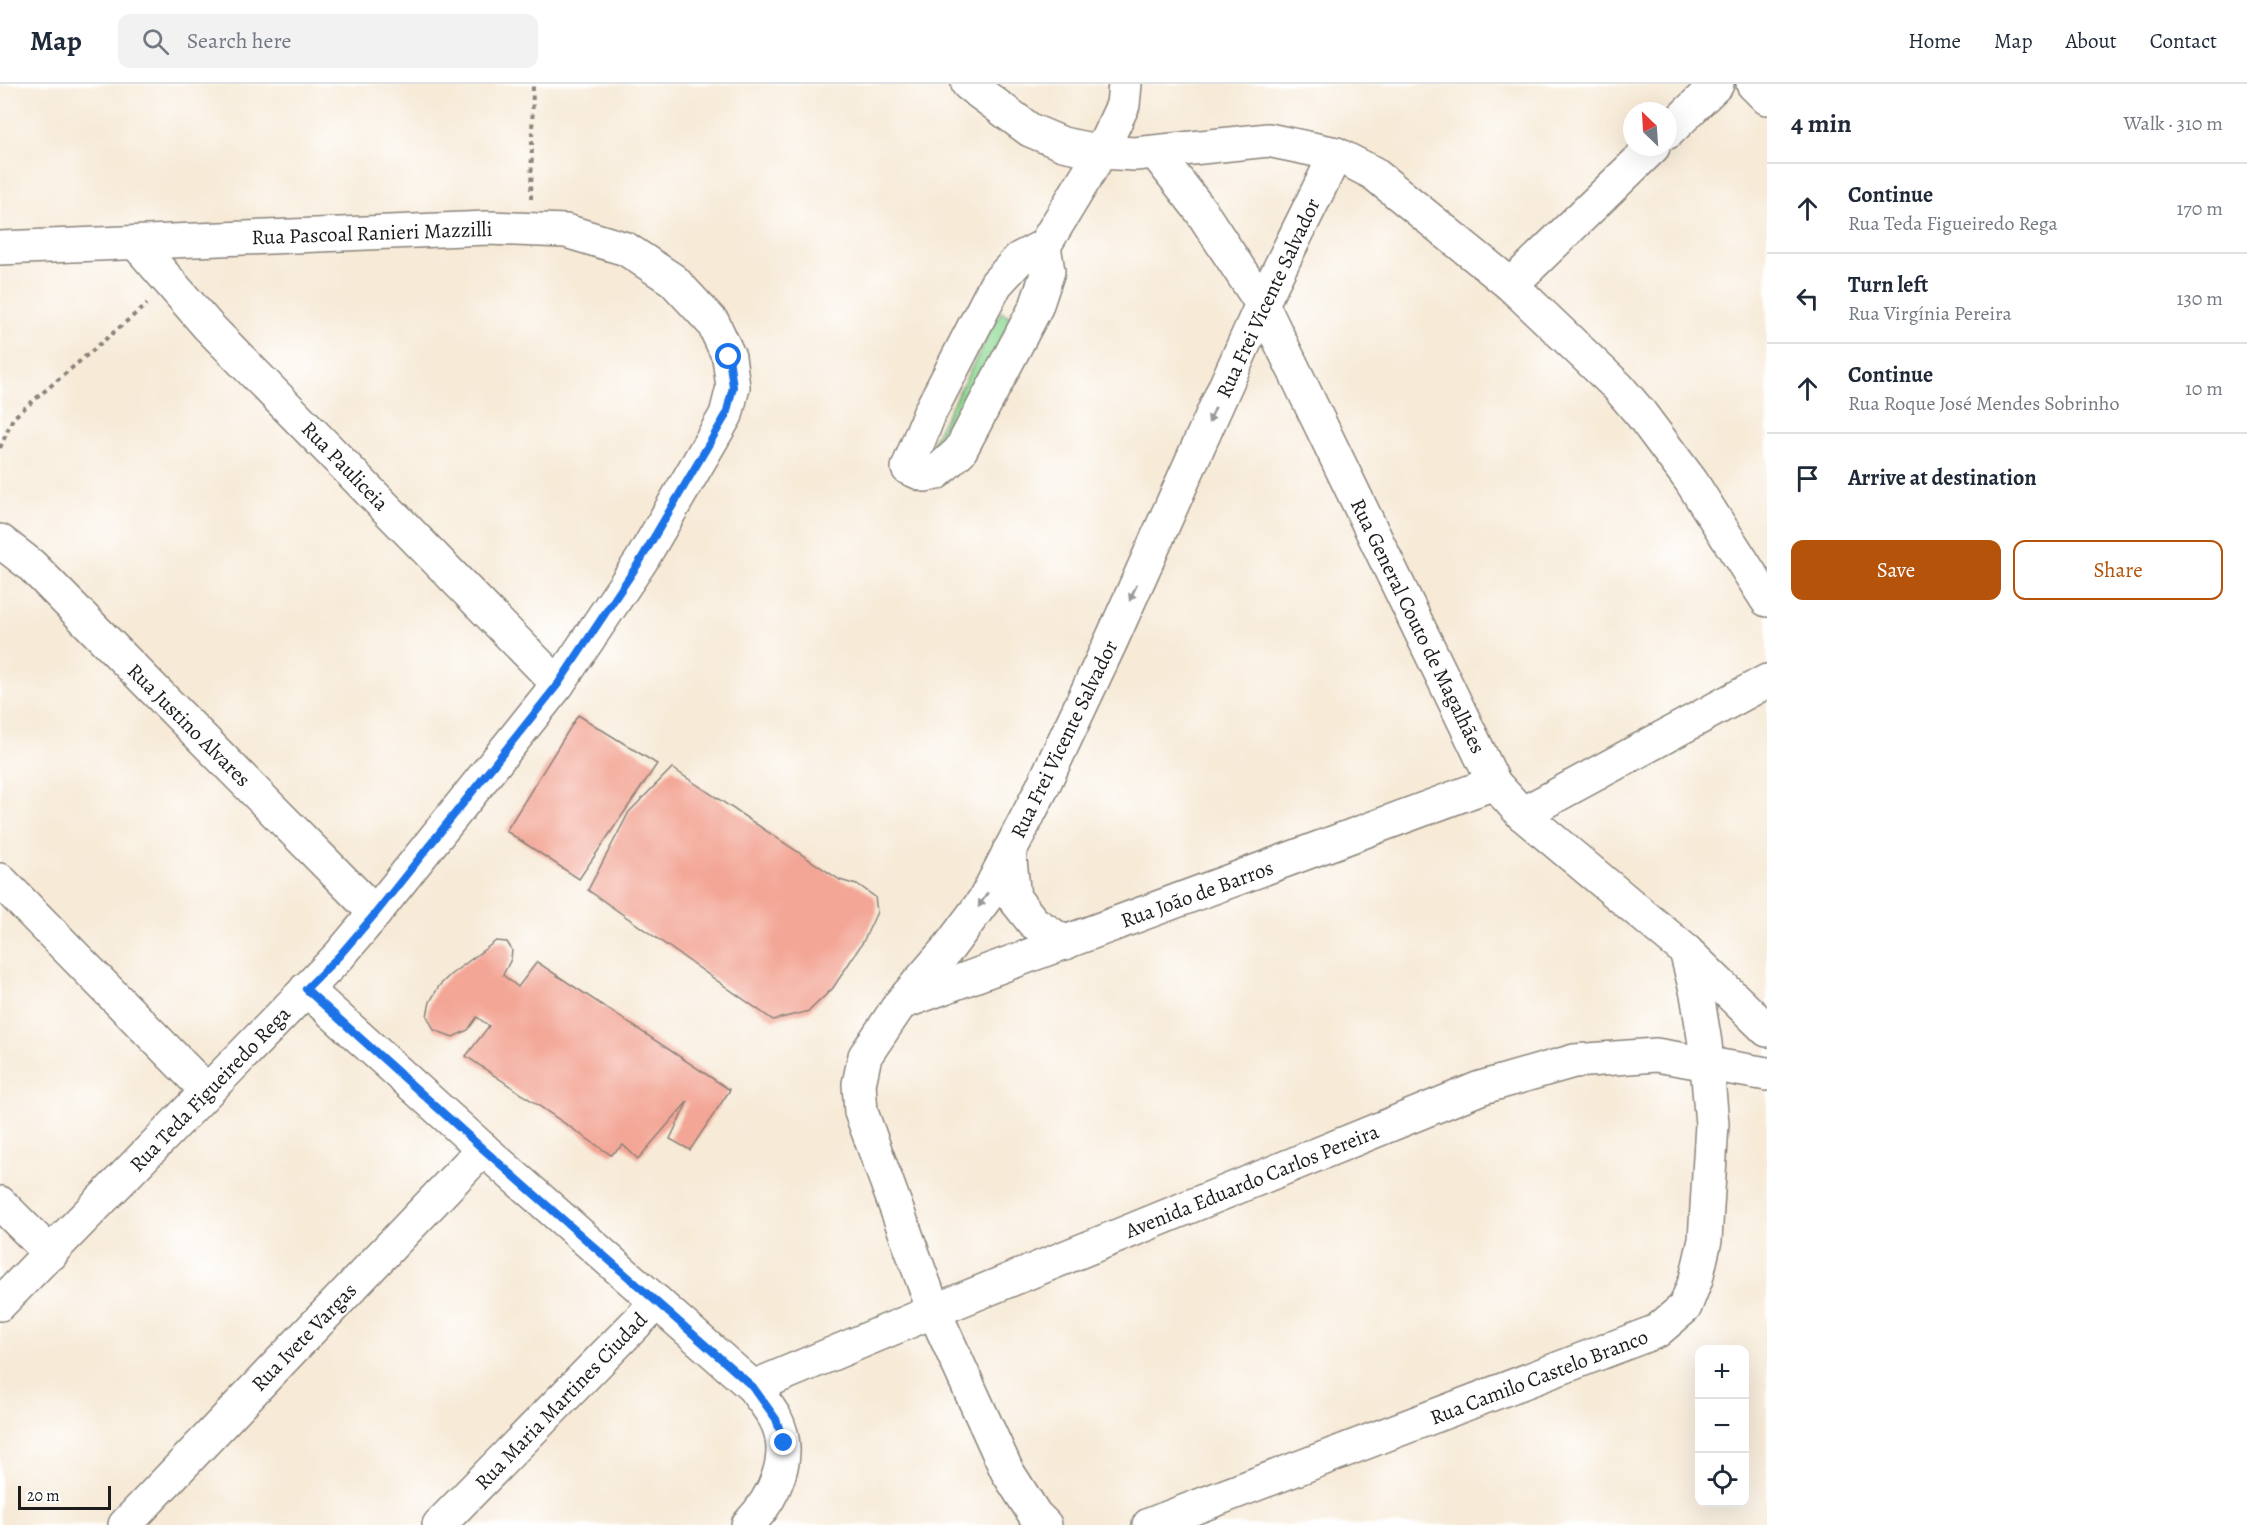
<!DOCTYPE html>
<html lang="en">
<head>
<meta charset="utf-8">
<style>
  body { margin:0; font-family:Alegreya,serif; background:#f2f2f3; color:#1f2937 }
  .controls { position:absolute; right:18px; bottom:18px; display:grid; overflow:hidden; border-radius:12px; box-shadow:0 6px 24px #0002 }
  .controls button { width:54px; height:54px; display:grid; place-items:center; padding:0; border:0; border-bottom:2px solid #e0e1e3; background:#fff; color:#1f2937; font:30px sans-serif }
  .compass { position:absolute; left:1623px; top:18px; width:54px; height:54px; border-radius:50%; background:#fff; box-shadow:0 6px 24px #0002; rotate:335deg }
  .scale { position:absolute; left:18px; bottom:15px; width:93px; box-sizing:border-box; padding-left:6px; border:3px solid #1c1c1c; border-top:0; font-size:16px; line-height:21px; white-space:nowrap; color:#1c1c1c; -webkit-text-stroke:4px #fff; paint-order:stroke }
  .stop { position:absolute; width:18px; height:18px; margin:-14px; border:4px solid #1a73e8; border-radius:50%; background:#fff }
  .stop.end { background:#1a73e8; border-color:#fff; box-shadow:0 2px 6px #0008 }
  .list { margin:0; padding:0; list-style:none }
  h2 { display:flex; justify-content:space-between; align-items:center; height:78px; margin:0; padding:0 24px; font-size:26px }
  h2 small { font-size:20px; font-weight:400; color:#747a83 }
  .list li { display:grid; grid-template-columns:39px 1fr auto; gap:18px; align-items:center; box-sizing:border-box; height:90px; padding:0 24px; border-top:2px solid #e0e1e3 }
  .list b { display:block; font-size:22px; white-space:nowrap }
  .list p { margin:0; font-size:20px; white-space:nowrap; color:#747a83 }
  .list em { font-size:20px; font-style:normal; color:#747a83 }
  .actions { display:flex; gap:12px; padding:18px 24px }
  .actions a { flex:1; padding:14px 0; border:2px solid #b45309; border-radius:12px; text-align:center; font-size:21px; color:#b45309 }
  .actions .main { background:#b45309; color:#fff }
  .icon { flex:none; width:33px; height:33px; fill:none; stroke:currentColor; stroke-width:2; stroke-linecap:round; stroke-linejoin:round }
  .map { position:relative; flex:none; width:1767px; height:1441px; overflow:hidden }
  header { display:flex; align-items:center; gap:36px; box-sizing:border-box; height:84px; padding:0 30px; background:#fff; border-bottom:2px solid #e0e1e3 }
  header strong { font-size:28px }
  nav { display:flex; gap:33px; margin-inline-start:auto; font-size:21px }
  .search { width:420px; height:54px; background:#f2f2f3; display:flex; align-items:center; gap:15px; box-sizing:border-box; padding:0 21px; border-radius:12px; color:#747a83; font-size:22px }
  main { display:flex }
  aside { flex:1; background:#fff }
  .map>svg:first-child { display:block }
</style>
</head>
<body>
<header>
<strong>Map</strong>
<div class="search"><svg class="icon" aria-label="search" viewBox="0 0 24 24"><circle cx="10" cy="10" r="6"/><path d="M15 15l6 6"/></svg>Search here</div>
<nav><a>Home</a><a>Map</a><a>About</a><a>Contact</a></nav>
</header>
<main>
<div class="map">
<svg width="1767" height="1441" viewBox="0 0 1767 1441">
  <rect width="100%" height="100%" fill="#fff"/>
  <filter id="ink" filterUnits="userSpaceOnUse"><feTurbulence type="fractalNoise" baseFrequency=".0167" numOctaves="2"/><feDisplacementMap in="SourceGraphic" scale="12" xChannelSelector="R" yChannelSelector="G"/><feConvolveMatrix kernelMatrix="1 2 1 2 8 2 1 2 1" color-interpolation-filters="sRGB"/></filter>
  <filter id="wash" filterUnits="userSpaceOnUse"><feTurbulence type="fractalNoise" baseFrequency=".008" numOctaves="4" result="noise"/><feDisplacementMap in="SourceGraphic" scale="24" xChannelSelector="R" yChannelSelector="G"/><feGaussianBlur stdDeviation="1.35" result="paint"/><feColorMatrix in="noise" values="0 0 0 0 0 0 0 0 0 0 0 0 0 0 0 0 0 1.4 0 .05"/><feComposite in="paint" operator="in"/></filter>
  <g filter="url(#wash)">
    <rect width="100%" height="100%" fill="#f7ead7"/>
    <!-- green -->
    <polygon fill="#91db96" stroke="#567c59" stroke-width="1.5" points="1001,228 1020,237 953,355 931,361"/>
    <g id="blocks">
      <!-- building -->
      <g fill="#f3a695">
        <polygon points="578,631 657,680 579,795 506,747"/>
        <polygon points="672,684 840,796 860,802 875,813 877,828 863,858 833,904 809,927 773,936 588,806 629,728"/>
        <polygon points="496,857 507,858 512,866 511,875 503,891 518,903 537,878 730,1006 690,1066 670,1055 688,1017 638,1075 623,1061 611,1071 466,972 489,942 477,933 468,946 453,953 434,946 427,932 430,918 439,902 450,891"/>
      </g>
    </g>
  </g>
  <g filter="url(#ink)">
    <use href="#blocks" fill-opacity="0" stroke="#8a837a" stroke-width="1.5"/>
    <g fill="none" stroke-linecap="round" stroke-linejoin="round">
      <defs>
        <g id="minor">
          <polyline points="968,0 1030,46 1063,60 1101,68 1135,70 1268,56 1336,70 1373,89 1511,201 1618,303 1641,330 1691,397 1767,516"/>
          <polyline points="1753,0 1767,14"/>
          <polyline points="1668,48 1717,0"/>
          <polyline points="1156,69 1201,127 1262,220 1494,699 1522,730 1686,867 1767,946"/>
          <polyline points="136,159 207,241 558,600"/>
          <polyline points="1044,162 1048,187 1036,223 960,367 936,389 925,391 908,384 930,328 996,200 1019,175 1044,162 1101,68 1123,21 1125,0"/>
          <polyline points="0,164 488,144 566,147 626,165 673,196 713,239 729,273 733,303 726,331 641,477 558,600 375,829 339,872 0,1220"/>
          <polyline points="1511,201 1653,63"/>
          <polyline points="0,457 31,481 375,829"/>
          <polyline points="1522,730 1767,597"/>
          <polyline points="1009,767 1014,814 1033,838 1065,859"/>
          <polyline points="0,796 207,1007"/>
          <path d="M306 905 483 1065 753 1303C760 1313 769 1323 775 1334 795 1371 774 1414 748 1441"/>
          <polyline points="904,918 1494,699"/>
          <polyline points="0,1119 51,1170"/>
          <polyline points="753,1303 934,1227 1480,1004 1574,977 1656,971 1767,990"/>
          <polyline points="125,1441 483,1065"/>
          <polyline points="439,1441 657,1218"/>
          <polyline points="1045,1441 1035,1431 1007,1387 934,1227 861,1028 859,1000 865,972 900,920 950,862 985,815 1042,704 1112,555 1262,220 1336,70"/>
          <polyline points="1149,1441 1657,1247 1685,1223 1696,1195 1705,1156 1712,1040 1705,959 1697,910 1686,867"/>
        </g>
      </defs>
      <!-- minor casing -->
      <use href="#minor" stroke="#8a837a" stroke-width="36"/>
      <!-- path -->
      <g stroke="#8a837a" stroke-width="4" stroke-dasharray="4.5 4.5" stroke-linecap="butt">
        <polyline points="531,115 533,0"/>
        <polyline points="0,364 13,334 147,220"/>
      </g>
      <!-- minor -->
      <use href="#minor" stroke="#fff" stroke-width="33"/>
    </g>
    <!-- one-way arrows -->
    <defs><path id="oneway-solid" d="M-6-.8H1V-3.2L6.5 0L1 3.2V.8H-6Z" transform="scale(1.5)"/></defs>
    <g fill="#999">
      <use href="#oneway-solid" transform="translate(1212 331) rotate(114)"/>
      <use href="#oneway-solid" transform="translate(1133 509) rotate(114)"/>
      <use href="#oneway-solid" transform="translate(983 816) rotate(123)"/>
    </g>
  </g>
  <g fill="none" stroke-linecap="round" stroke-linejoin="round" filter="url(#ink)">
    <!-- route -->
    <polyline stroke="#1a73e8" stroke-width="8" points="729,273 733,303 726,331 640,477 558,600 375,830 339,872 306,905 483,1065 753,1303 776,1335 784,1359"/>
  </g>
  <g text-anchor="middle" dominant-baseline="central" stroke-width="4.5" stroke-linejoin="round" paint-order="stroke">
    <!-- street labels -->
    <g font-size="21" fill="#1c1c1c" stroke="#fff">
      <text transform="translate(372 149) rotate(-2)">Rua Pascoal Ranieri Mazzilli</text>
      <text transform="translate(1268 214) rotate(-65)">Rua Frei Vicente Salvador</text>
      <text transform="translate(345 382) rotate(46)">Rua Pauliceia</text>
      <text transform="translate(1418 542) rotate(64)">Rua General Couto de Magalhães</text>
      <text transform="translate(189 641) rotate(45)">Rua Justino Alvares</text>
      <text transform="translate(1064 655) rotate(-64)">Rua Frei Vicente Salvador</text>
      <text transform="translate(1197 810) rotate(-20)">Rua João de Barros</text>
      <text transform="translate(210 1005) rotate(-46)">Rua Teda Figueiredo Rega</text>
      <text transform="translate(1252 1097) rotate(-22)">Avenida Eduardo Carlos Pereira</text>
      <text transform="translate(304 1253) rotate(-46)">Rua Ivete Vargas</text>
      <text transform="translate(1539 1293) rotate(-21)">Rua Camilo Castelo Branco</text>
      <text transform="translate(561 1317) rotate(-46)">Rua Maria Martines Ciudad</text>
    </g>
  </g>
</svg>
<div class="controls">
<button>+</button>
<button>−</button>
<button><svg class="icon" aria-label="locate" viewBox="0 0 24 24"><circle cx="12" cy="12" r="6"/><path d="M12 2v4M12 18v4M2 12h4M18 12h4"/></svg></button>
</div>
<svg class="compass" viewBox="-18 -18 36 36"><path d="M0-13l5 13h-10z" fill="#e53935"/><path d="M0 13l5-13h-10z" fill="#747a83"/></svg>
<div class="scale">20 m</div>
<div class="stop" style="left:729px;top:273px"></div>
<div class="stop end" style="left:784px;top:1359px"></div>
</div>
<aside>
<h2>4 min<small>Walk · 310 m</small></h2>
<ul class="list">
<li><svg class="icon" aria-label="ahead" viewBox="0 0 24 24"><path d="M12 20V5M6 11l6-6 6 6"/></svg><div><b>Continue</b><p>Rua Teda Figueiredo Rega</p></div><em>170 m</em></li>
<li><svg class="icon" aria-label="left" viewBox="0 0 24 24"><path d="M17 20v-9H6M10 6l-5 5 5 5"/></svg><div><b>Turn left</b><p>Rua Virgínia Pereira</p></div><em>130 m</em></li>
<li><svg class="icon" aria-label="ahead" viewBox="0 0 24 24"><path d="M12 20V5M6 11l6-6 6 6"/></svg><div><b>Continue</b><p>Rua Roque José Mendes Sobrinho</p></div><em>10 m</em></li>
<li><svg class="icon" aria-label="arrive" viewBox="0 0 24 24"><path d="M6 21V4h12l-3 4 3 4H6"/></svg><div><b>Arrive at destination</b></div></li>
</ul>
<div class="actions"><a class="main">Save</a><a>Share</a></div>
</aside>
</main>
</body>
</html>
